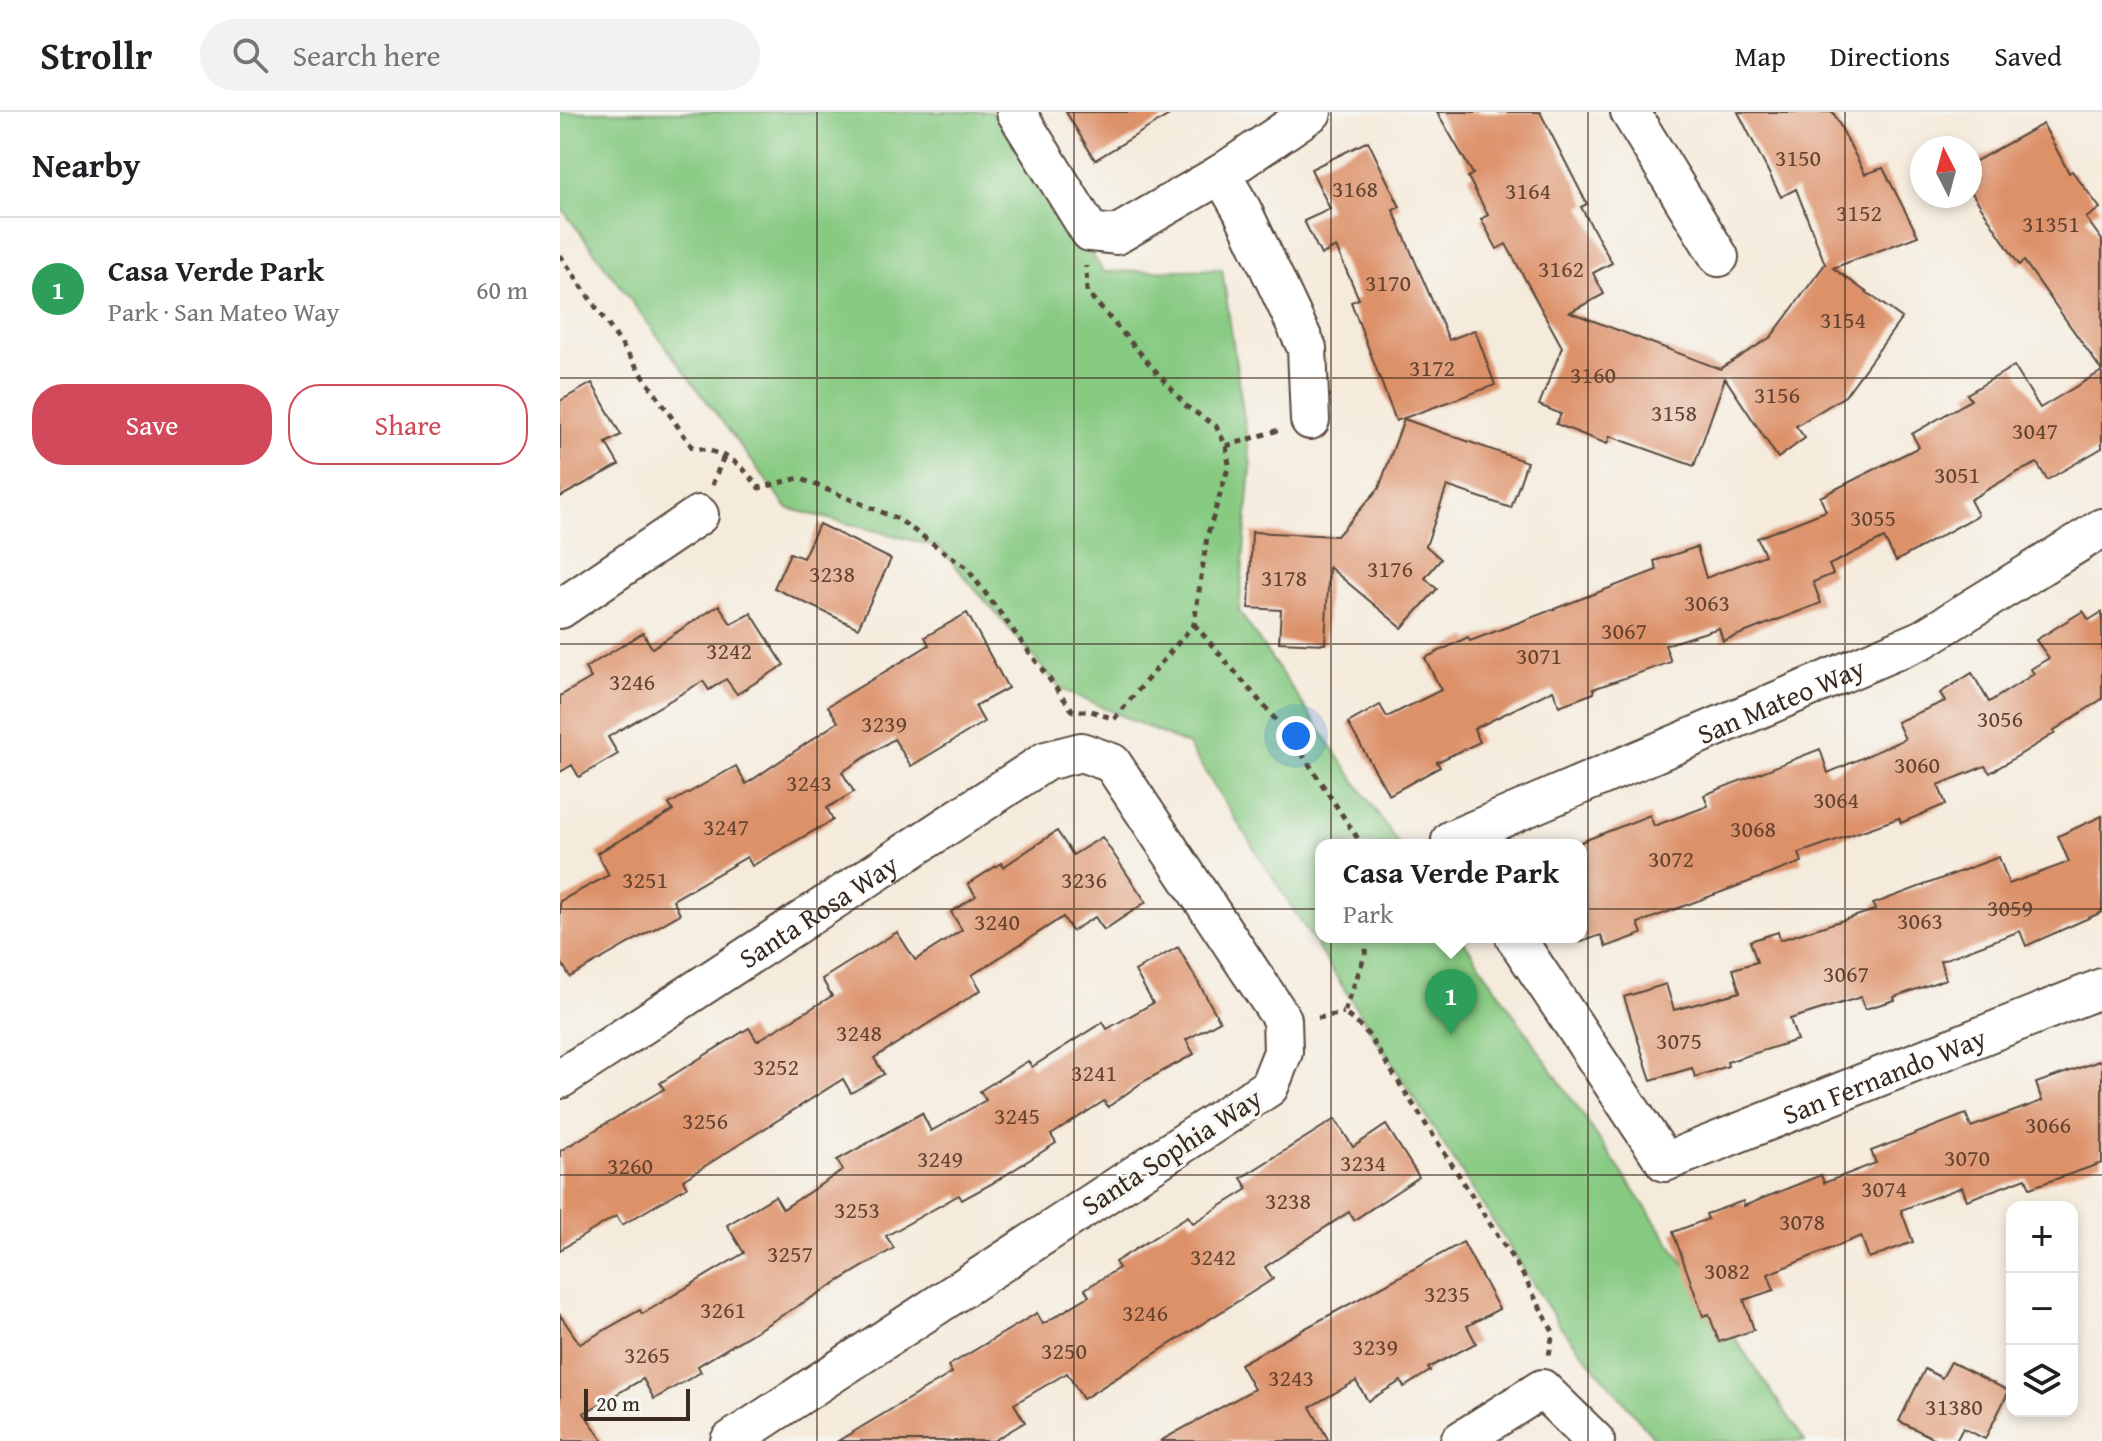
<!DOCTYPE html>
<html lang="en">
<head>
<meta charset="utf-8">
<style>
  body { margin:0; font-family:"Gentium Book Plus",serif; background:#f2f2f2; color:#202124 }
  .controls { position:absolute; right:24px; bottom:24px; display:grid; overflow:hidden; border-radius:16px; box-shadow:0 4px 12px #0003 }
  .controls button { width:72px; height:72px; display:grid; place-items:center; padding:0; border:0; border-bottom:2px solid #e0e0e0; background:#fff; color:#202124; font:40px sans-serif }
  .compass { position:absolute; left:1350px; top:24px; width:72px; height:72px; border-radius:50%; background:#fff; box-shadow:0 4px 12px #0003; rotate:354deg }
  .scale { position:absolute; left:24px; bottom:20px; width:106px; box-sizing:border-box; padding-left:8px; border:4px solid #3b2a1e; border-top:0; font-size:22px; line-height:28px; white-space:nowrap; color:#3b2a1e; -webkit-text-stroke:6px #f6f6f2; paint-order:stroke }
  .you { position:absolute; left:736px; top:624px; width:28px; height:28px; margin:-20px; border:6px solid #fff; border-radius:50%; background:#1a73e8; box-shadow:0 0 0 12px #1a73e833 }
  .badge { display:grid; place-items:center; width:52px; height:52px; border-radius:50%; background:#d1495b; color:#fff; font-size:26px; font-weight:700 }
  .pin { position:absolute; translate:-50% -66px; filter:drop-shadow(0 2px 4px #0008) }
  .pin::after { content:''; position:absolute; top:42px; width:28px; height:24px; background:inherit; clip-path:polygon(0 0,100% 0,50% 100%) }
  .popup { position:absolute; left:755px; top:727px; width:272px; height:104px; box-sizing:border-box; display:grid; place-content:center; border-radius:16px; background:#fff; filter:drop-shadow(0 2px 6px #0005); font-size:26px; white-space:nowrap; color:#757577 }
  .popup b { font-size:30px; color:#202124 }
  .popup::after { content:''; position:absolute; left:50%; top:100%; margin-left:-16px; border:16px solid transparent; border-top-color:#fff }
  .list { margin:0; padding:0; list-style:none }
  h2 { display:flex; justify-content:space-between; align-items:center; height:104px; margin:0; padding:0 32px; font-size:34px }
  h2 small { font-size:26px; font-weight:400; color:#757577 }
  .list li { display:grid; grid-template-columns:52px 1fr auto; gap:24px; align-items:center; box-sizing:border-box; height:144px; padding:0 32px; border-top:2px solid #e0e0e0 }
  .list b { display:block; font-size:30px; white-space:nowrap }
  .list p { margin:0; font-size:26px; white-space:nowrap; color:#757577 }
  .list em { font-size:26px; font-style:normal; color:#757577 }
  .actions { display:flex; gap:16px; padding:24px 32px }
  .actions a { flex:1; padding:18px 0; border:2px solid #d1495b; border-radius:32px; text-align:center; font-size:28px; color:#d1495b }
  .actions .main { background:#d1495b; color:#fff }
  .icon { flex:none; width:44px; height:44px; fill:none; stroke:currentColor; stroke-width:2; stroke-linecap:round; stroke-linejoin:round }
  .map { position:relative; flex:none; width:1542px; height:1329px; overflow:hidden }
  header { display:flex; align-items:center; gap:48px; box-sizing:border-box; height:112px; padding:0 40px; background:#fff; border-bottom:2px solid #e0e0e0 }
  header strong { font-size:38px }
  nav { display:flex; gap:44px; margin-inline-start:auto; font-size:28px }
  .search { width:560px; height:72px; background:#f2f2f2; display:flex; align-items:center; gap:20px; box-sizing:border-box; padding:0 28px; border-radius:44px; color:#757577; font-size:30px }
  main { display:flex }
  aside { flex:1; background:#fff }
  .map>svg:first-child { display:block }
</style>
</head>
<body>
<header>
<strong>Strollr</strong>
<div class="search"><svg class="icon" aria-label="search" viewBox="0 0 24 24"><circle cx="10" cy="10" r="6"/><path d="M15 15l6 6"/></svg>Search here</div>
<nav><a>Map</a><a>Directions</a><a>Saved</a></nav>
</header>
<main>
<aside>
<h2>Nearby<small></small></h2>
<ul class="list">
<li><span class="badge" style="background:#2e9e5b">1</span><div><b>Casa Verde Park</b><p>Park · San Mateo Way</p></div><em>60 m</em></li>
</ul>
<div class="actions"><a class="main">Save</a><a>Share</a></div>
</aside>
<div class="map">
<svg width="1542" height="1329" viewBox="0 0 1542 1329">
  <rect width="100%" height="100%" fill="#f6f6f2"/>
  <filter id="ink" filterUnits="userSpaceOnUse"><feTurbulence type="fractalNoise" baseFrequency=".0125" numOctaves="2"/><feDisplacementMap in="SourceGraphic" scale="16" xChannelSelector="R" yChannelSelector="G"/><feConvolveMatrix kernelMatrix="1 2 1 2 8 2 1 2 1" color-interpolation-filters="sRGB"/></filter>
  <filter id="wash" filterUnits="userSpaceOnUse"><feTurbulence type="fractalNoise" baseFrequency=".006" numOctaves="4" result="noise"/><feDisplacementMap in="SourceGraphic" scale="32" xChannelSelector="R" yChannelSelector="G"/><feGaussianBlur stdDeviation="1.8" result="paint"/><feColorMatrix in="noise" values="0 0 0 0 0 0 0 0 0 0 0 0 0 0 0 0 0 1.4 0 .05"/><feComposite in="paint" operator="in"/></filter>
  <g filter="url(#wash)">
    <rect width="100%" height="100%" fill="#f5ebdc"/>
    <!-- green -->
    <polygon fill="#87ca82" stroke="#617a50" stroke-width="2" points="0,0 432,0 544,160 662,157 691,354 679,499 839,733 761,733 761,825 901,825 1245,1329 1097,1329 1000,1214 628,633 501,577 379,435 227,396 0,94"/>
    <g id="blocks">
      <!-- building -->
      <g fill="#dd9169">
        <polygon points="506,0 614,0 535,48"/>
        <polygon points="877,0 980,0 1027,92 1021,95 1052,151 1033,161 1044,182 1010,200 1160,257 1211,225 1265,152 1236,77 1221,85 1178,0 1273,0 1305,62 1323,56 1358,124 1273,156 1342,206 1285,284 1236,314 1245,326 1218,346 1165,266 1134,354 1050,324 1047,332 996,312 1001,302 979,293 1002,235 946,132 937,137 921,107 928,103 908,65 913,62"/>
        <polygon points="1483,12 1509,61 1512,59 1540,96 1526,106 1542,128 1542,336 1487,368 1477,351 1456,361 1410,388 1418,403 1336,449 1324,426 1269,453 1273,462 1253,470 1261,491 1163,529 1159,516 1105,533 1111,550 1033,577 1034,581 999,594 993,578 914,617 920,630 877,650 880,655 829,683 788,611 820,593 827,605 881,578 865,546 908,525 910,529 1097,458 1094,449 1137,435 1146,466 1205,443 1197,426 1266,399 1260,385 1359,335 1352,322 1411,288 1407,282 1454,254 1480,296 1542,259 1464,149 1459,153 1410,78 1410,52"/>
        <polygon points="808,29 840,95 833,98 889,228 915,218 935,273 836,309 791,190 799,187 776,135 761,143 744,109 770,97 751,57"/>
        <polygon points="32,271 61,323 46,331 59,353 0,385 0,289"/>
        <polygon points="844,307 967,350 951,396 887,374 866,434 881,447 865,466 877,477 842,516 769,455 765,532 719,530 721,498 689,496 692,420 777,424 819,376"/>
        <polygon points="259,412 331,447 298,516 214,476 230,441 243,446"/>
        <polygon points="159,493 171,512 191,501 224,553 177,582 166,567 149,578 143,569 48,625 58,642 19,665 12,653 0,660 0,584 31,566 25,556 83,521 92,536"/>
        <polygon points="1523,499 1529,508 1542,500 1542,587 1493,619 1495,621 1430,661 1425,654 1378,673 1386,692 1341,711 1339,706 1239,741 1242,750 1078,811 1082,822 1046,835 1041,823 1021,830 1021,730 1090,703 1094,714 1148,694 1144,683 1260,637 1268,661 1345,627 1337,610 1385,589 1380,581 1412,561 1429,590 1474,562 1471,557 1489,546 1476,528"/>
        <polygon points="407,501 448,576 415,594 424,610 351,654 334,627 282,660 294,680 267,696 273,708 192,754 187,745 113,788 120,802 10,865 0,848 0,789 49,763 37,741 113,699 109,692 176,654 186,672 278,610 268,594 369,533 365,525"/>
        <polygon points="1542,704 1542,800 1466,834 1460,819 1380,849 1386,867 1334,885 1335,888 1305,897 1301,885 1230,907 1237,928 1167,950 1168,954 1135,965 1132,956 1091,968 1064,885 1106,872 1114,898 1180,880 1173,857 1197,850 1190,829 1218,820 1220,828 1315,798 1313,792 1439,745 1449,772 1509,750 1498,724"/>
        <polygon points="497,719 513,743 542,725 586,790 544,818 535,805 512,819 503,805 412,863 421,878 314,946 324,962 291,981 283,967 123,1068 127,1075 62,1113 56,1104 0,1138 0,1039 104,977 100,971 189,916 197,929 272,884 262,867 337,820 355,848 402,818 391,800 416,784 408,772 441,751 443,755"/>
        <polygon points="618,835 660,909 626,928 634,942 581,971 548,995 544,989 491,1023 496,1031 433,1071 402,1088 399,1083 326,1124 334,1136 138,1254 141,1260 94,1287 83,1267 24,1301 43,1329 0,1329 0,1203 20,1232 80,1198 82,1202 184,1141 167,1113 215,1084 223,1097 283,1058 277,1048 362,1001 371,1019 426,988 420,979 468,949 472,955 543,910 547,917 593,891 575,859"/>
        <polygon points="1542,948 1542,1051 1470,1076 1466,1066 1407,1088 1402,1075 1341,1098 1353,1130 1309,1146 1301,1124 1208,1162 1214,1178 1184,1188 1194,1218 1159,1230 1149,1202 1143,1204 1113,1120 1148,1107 1146,1102 1183,1089 1184,1094 1261,1063 1264,1071 1316,1051 1311,1039 1406,1002 1411,1015 1482,989 1476,971"/>
        <polygon points="775,1007 793,1035 826,1013 859,1065 794,1108 789,1100 705,1155 713,1167 523,1287 507,1261 454,1292 465,1310 433,1329 278,1329 392,1261 388,1254 477,1201 483,1212 529,1184 525,1177 559,1156 555,1150 628,1104 633,1111 688,1077 681,1066"/>
        <polygon points="903,1130 939,1197 907,1214 916,1231 868,1256 870,1259 844,1275 841,1269 808,1289 796,1269 750,1295 769,1329 600,1329 694,1277 680,1252"/>
        <polygon points="1391,1250 1449,1279 1425,1327 1403,1316 1396,1329 1379,1329 1339,1309 1365,1257 1382,1266"/>
      </g>
    </g>
  </g>
  <g filter="url(#ink)">
    <use href="#blocks" fill-opacity="0" stroke="#57473a" stroke-width="2"/>
    <g fill="none" stroke-linecap="round" stroke-linejoin="round">
      <defs>
        <g id="minor">
          <polyline points="456,0 530,120 556,123 661,62 752,0"/>
          <polyline points="1070,0 1159,145"/>
          <polyline points="661,62 682,98 747,236 750,308"/>
          <polyline points="0,497 139,403"/>
          <path id="s1" d="M894 733 891 728 1363 527 1542 416"/>
          <path id="s2" d="M955 825 1105 1050 1542 876"/>
          <path id="s3" d="M0 967 486 649 521 640 552 651 722 907 723 940 709 975 170 1329"/>
          <polyline points="900,1329 982,1277 1035,1329"/>
        </g>
      </defs>
      <!-- minor casing -->
      <use href="#minor" stroke="#57473a" stroke-width="42"/>
      <!-- path -->
      <g stroke="#57473a" stroke-width="5" stroke-dasharray="6 6" stroke-linecap="butt">
        <path d="M0 143 132 335C165 341 179 348 199 376L239 366 338 407 406 455 513 599H531L554 607 634 512 647 425 669 353 666 334 656 314 627 295 527 180 526 154"/>
        <polyline points="666,334 719,318"/>
        <polyline points="152,373 164,344"/>
        <polyline points="634,512 733,628 802,733"/>
        <polyline points="808,825 806,840 784,901 805,918 962,1161 993,1220 989,1244"/>
        <polyline points="758,906 784,901"/>
      </g>
      <!-- minor -->
      <use href="#minor" stroke="#fff" stroke-width="38"/>
    </g>
  </g>
  <!-- grid -->
  <path fill="none" stroke="#3b2a1e" stroke-width="2" stroke-opacity="0.55" d="M257 0V1329M514 0V1329M771 0V1329M1028 0V1329M1285 0V1329M0 266H1542M0 532H1542M0 797H1542M0 1063H1542"/>
  <g text-anchor="middle" dominant-baseline="central" stroke-width="6" stroke-linejoin="round" paint-order="stroke">
    <!-- number labels -->
    <g font-size="24" fill="#644431">
      <text x="1238" y="45">3150</text>
      <text x="795" y="76">3168</text>
      <text x="968" y="78">3164</text>
      <text x="1299" y="100">3152</text>
      <text x="1491" y="111">31351</text>
      <text x="1001" y="156">3162</text>
      <text x="828" y="170">3170</text>
      <text x="1283" y="207">3154</text>
      <text x="872" y="255">3172</text>
      <text x="1033" y="262">3160</text>
      <text x="1217" y="282">3156</text>
      <text x="1114" y="300">3158</text>
      <text x="1475" y="318">3047</text>
      <text x="1397" y="362">3051</text>
      <text x="1313" y="405">3055</text>
      <text x="830" y="456">3176</text>
      <text x="272" y="461">3238</text>
      <text x="724" y="465">3178</text>
      <text x="1147" y="490">3063</text>
      <text x="1064" y="518">3067</text>
      <text x="169" y="538">3242</text>
      <text x="979" y="543">3071</text>
      <text x="72" y="569">3246</text>
      <text x="1440" y="606">3056</text>
      <text x="324" y="611">3239</text>
      <text x="1357" y="652">3060</text>
      <text x="249" y="670">3243</text>
      <text x="1276" y="687">3064</text>
      <text x="166" y="714">3247</text>
      <text x="1193" y="716">3068</text>
      <text x="1111" y="746">3072</text>
      <text x="85" y="767">3251</text>
      <text x="524" y="767">3236</text>
      <text x="1450" y="795">3059</text>
      <text x="1360" y="808">3063</text>
      <text x="437" y="809">3240</text>
      <text x="1286" y="861">3067</text>
      <text x="299" y="920">3248</text>
      <text x="1119" y="928">3075</text>
      <text x="216" y="954">3252</text>
      <text x="534" y="960">3241</text>
      <text x="457" y="1003">3245</text>
      <text x="145" y="1008">3256</text>
      <text x="1488" y="1012">3066</text>
      <text x="1407" y="1045">3070</text>
      <text x="380" y="1046">3249</text>
      <text x="803" y="1050">3234</text>
      <text x="70" y="1053">3260</text>
      <text x="1324" y="1076">3074</text>
      <text x="728" y="1088">3238</text>
      <text x="297" y="1097">3253</text>
      <text x="1242" y="1109">3078</text>
      <text x="230" y="1141">3257</text>
      <text x="653" y="1144">3242</text>
      <text x="1167" y="1158">3082</text>
      <text x="887" y="1181">3235</text>
      <text x="163" y="1197">3261</text>
      <text x="585" y="1200">3246</text>
      <text x="815" y="1234">3239</text>
      <text x="504" y="1238">3250</text>
      <text x="87" y="1242">3265</text>
      <text x="731" y="1265">3243</text>
      <text x="1394" y="1294">31380</text>
    </g>
    <!-- street labels -->
    <g font-size="28" fill="#3b2a1e" stroke="#f6f6f2">
      <text stroke="none"><textPath href="#s1" startOffset="364">San Mateo Way</textPath></text>
      <text stroke="none"><textPath href="#s3" startOffset="308">Santa Rosa Way</textPath></text>
      <text stroke="none"><textPath href="#s2" startOffset="506">San Fernando Way</textPath></text>
      <text transform="translate(611 1039) rotate(-33)">Santa Sophia Way</text>
    </g>
  </g>
</svg>
<div class="controls">
<button>+</button>
<button>−</button>
<button><svg class="icon" aria-label="layers" viewBox="0 0 24 24"><path d="M12 4l9 5-9 5-9-5zM3 14l9 5 9-5"/></svg></button>
</div>
<svg class="compass" viewBox="-18 -18 36 36"><path d="M0-13l5 13h-10z" fill="#e53935"/><path d="M0 13l5-13h-10z" fill="#757577"/></svg>
<div class="scale">20 m</div>
<div class="you"></div>
<div class="pin badge" style="left:891px;top:923px;background:#2e9e5b">1</div>
<div class="popup"><b>Casa Verde Park</b>Park</div>
</div>
</main>
</body>
</html>
